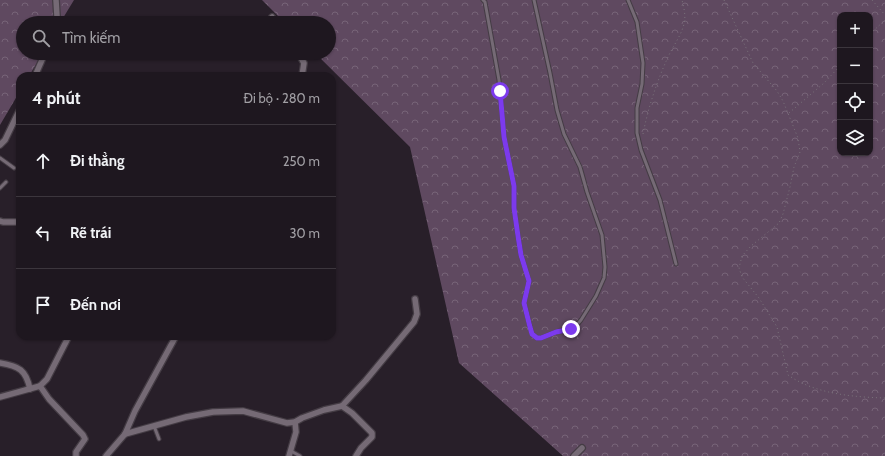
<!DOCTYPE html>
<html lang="vi">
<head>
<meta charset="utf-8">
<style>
  body { margin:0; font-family:Cabin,sans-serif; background:#2b242c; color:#f1f3f6 }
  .controls { position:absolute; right:12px; top:12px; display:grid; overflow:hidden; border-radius:8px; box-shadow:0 1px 3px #0004 }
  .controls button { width:36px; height:36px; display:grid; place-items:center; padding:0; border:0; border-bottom:1px solid #3c363d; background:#1e171f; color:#f1f3f6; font:20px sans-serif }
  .stop { position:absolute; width:12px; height:12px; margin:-9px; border:3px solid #7c3aed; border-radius:50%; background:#fff }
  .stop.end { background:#7c3aed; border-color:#fff; box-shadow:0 1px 4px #0008 }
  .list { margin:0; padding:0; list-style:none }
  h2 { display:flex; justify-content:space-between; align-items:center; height:52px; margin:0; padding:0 16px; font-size:17px }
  h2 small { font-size:13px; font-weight:400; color:#a19fa4 }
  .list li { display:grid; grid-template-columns:26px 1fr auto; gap:12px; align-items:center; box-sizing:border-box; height:72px; padding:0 16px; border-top:1px solid #3c363d }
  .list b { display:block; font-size:15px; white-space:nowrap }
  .list em { font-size:13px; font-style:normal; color:#a19fa4 }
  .icon { flex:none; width:22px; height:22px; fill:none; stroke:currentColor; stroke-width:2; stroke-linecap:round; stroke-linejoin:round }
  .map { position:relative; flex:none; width:885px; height:456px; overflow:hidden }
  .search { position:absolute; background:#1e171f; box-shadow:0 1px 3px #0004; left:16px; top:16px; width:320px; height:44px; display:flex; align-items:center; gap:10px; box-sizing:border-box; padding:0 14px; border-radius:22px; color:#a19fa4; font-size:15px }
  .panel { position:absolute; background:#1e171f; box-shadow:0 1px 3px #0004; left:16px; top:72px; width:320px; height:268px; border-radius:12px }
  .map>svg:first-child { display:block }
</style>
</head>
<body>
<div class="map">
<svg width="885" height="456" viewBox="0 0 885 456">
  <defs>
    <pattern id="forest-crowns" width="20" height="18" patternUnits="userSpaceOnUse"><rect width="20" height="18" fill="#5f4960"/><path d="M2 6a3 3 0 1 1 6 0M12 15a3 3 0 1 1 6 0" fill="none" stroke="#776478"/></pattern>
  </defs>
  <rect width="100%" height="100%" fill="#281f29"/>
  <!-- forest -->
  <g fill="url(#forest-crowns)" fill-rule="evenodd">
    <polygon points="0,0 74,0 60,23 23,23 23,53 43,53 29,76 20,76 20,91 0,125"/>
    <path d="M262 0H885V456H563L459 363 410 147 315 53H329V23H285ZM840 15H870V153H840Z"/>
  </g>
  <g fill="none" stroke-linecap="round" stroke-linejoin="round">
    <defs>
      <g id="service">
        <polyline points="483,0 485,2 499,80 504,137 514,186 514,208 518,236 521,255 529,281 524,303 532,334 537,338 541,338 556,332 575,327 581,320 596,296 604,278 605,267 602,235 587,192 580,167 564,134 557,110 550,73 534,0"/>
        <polyline points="628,0 637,22 643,63 642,84 637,108 637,133 641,150 660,200 676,264"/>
        <polyline points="0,158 14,168"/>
        <polyline points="0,188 6,182"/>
        <polyline points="154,426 159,439"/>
        <polyline points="291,451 300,456"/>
      </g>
      <g id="minor">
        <polyline points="272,17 276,23"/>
        <polyline points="56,23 57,16 56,0"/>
        <polyline points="298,53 304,63 302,76"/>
        <polyline points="35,76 45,53"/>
        <polyline points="0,145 5,140 20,109"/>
        <polyline points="0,221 3,222 20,222"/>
        <polyline points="69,336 47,379 40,386 49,399 83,435 85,439 76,452 76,456"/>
        <path d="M0 363C19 366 26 370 30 389"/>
        <polyline points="0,397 40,386"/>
        <polyline points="342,406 352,413 372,433 372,437 361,448 356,456"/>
        <polyline points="125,434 186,417 213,412 243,411 287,423 295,422 302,418 324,410 342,406 366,380 414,322 417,314 415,299"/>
        <polyline points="106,456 125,434 135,411 176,336"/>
        <polyline points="289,456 296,432 295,422"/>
        <polyline points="574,456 582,448"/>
      </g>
    </defs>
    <!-- service casing -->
    <use href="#service" stroke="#443c44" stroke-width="5"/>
    <!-- minor casing -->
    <use href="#minor" stroke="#443c44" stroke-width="8"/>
    <!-- path -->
    <g stroke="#7a737b" stroke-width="1" stroke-dasharray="1 3" stroke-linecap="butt">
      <path d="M724 0 753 63 777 91 783 101 798 138 800 152 794 167 790 187 783 214 779 223 751 246 742 256 739 268 742 277 759 298 777 327 788 375C815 394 853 397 885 398"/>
      <polyline points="872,0 885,15"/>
      <polyline points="870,34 885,20"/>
      <polyline points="789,113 824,83 840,66"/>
      <path d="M643 134C648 108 657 81 668 57 673 46 681 36 684 24 686 16 684 8 682 0"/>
    </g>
    <!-- service -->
    <use href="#service" stroke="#756a75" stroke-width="3"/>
    <!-- minor -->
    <use href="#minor" stroke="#756a75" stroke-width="5.5"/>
  </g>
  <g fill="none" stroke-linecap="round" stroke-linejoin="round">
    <!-- route -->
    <polyline stroke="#7c3aed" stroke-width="5" points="500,91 504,137 514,186 514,208 518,236 521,255 529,281 524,303 530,327 532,334 537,338 541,338 556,332 571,329"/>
  </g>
</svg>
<div class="controls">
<button>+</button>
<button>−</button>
<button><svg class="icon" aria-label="locate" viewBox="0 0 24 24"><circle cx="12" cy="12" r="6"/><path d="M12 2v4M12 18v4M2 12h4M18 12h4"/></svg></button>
<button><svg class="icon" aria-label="layers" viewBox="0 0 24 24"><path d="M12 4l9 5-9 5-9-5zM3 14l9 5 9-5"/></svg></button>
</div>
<div class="stop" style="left:500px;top:91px"></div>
<div class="stop end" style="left:571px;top:329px"></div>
<div class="search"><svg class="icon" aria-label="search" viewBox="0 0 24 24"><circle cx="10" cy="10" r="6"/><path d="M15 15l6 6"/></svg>Tìm kiếm</div>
<section class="panel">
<h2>4 phút<small>Đi bộ · 280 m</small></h2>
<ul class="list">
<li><svg class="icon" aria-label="ahead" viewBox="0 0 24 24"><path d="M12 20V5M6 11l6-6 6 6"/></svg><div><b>Đi thẳng</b></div><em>250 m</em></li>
<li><svg class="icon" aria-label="left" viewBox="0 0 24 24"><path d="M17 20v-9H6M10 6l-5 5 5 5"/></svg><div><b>Rẽ trái</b></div><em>30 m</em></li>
<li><svg class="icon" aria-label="arrive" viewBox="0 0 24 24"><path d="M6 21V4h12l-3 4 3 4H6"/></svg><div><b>Đến nơi</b></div></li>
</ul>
</section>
</div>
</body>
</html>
